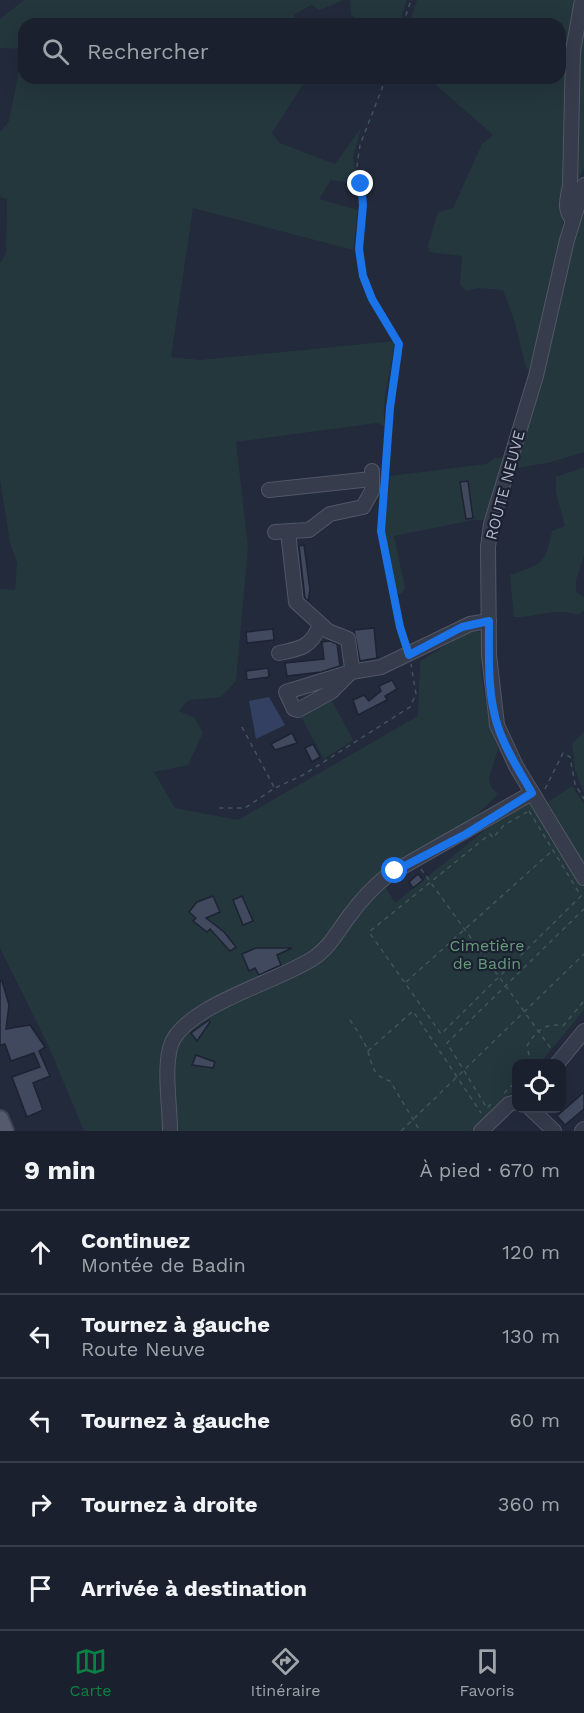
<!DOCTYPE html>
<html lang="fr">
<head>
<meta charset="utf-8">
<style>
  body { margin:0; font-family:"Work Sans",sans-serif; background:#272d39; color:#f1f3f6 }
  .controls { position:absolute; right:18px; bottom:18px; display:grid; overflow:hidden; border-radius:12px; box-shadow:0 6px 24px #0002 }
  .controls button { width:54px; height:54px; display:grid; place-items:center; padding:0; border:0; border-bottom:2px solid #383e49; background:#1a202d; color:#f1f3f6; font:30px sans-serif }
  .stop { position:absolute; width:18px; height:18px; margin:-14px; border:4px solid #1a73e8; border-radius:50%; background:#fff }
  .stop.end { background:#1a73e8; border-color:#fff; box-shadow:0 2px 6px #0008 }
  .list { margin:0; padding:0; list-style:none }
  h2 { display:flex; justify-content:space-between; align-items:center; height:78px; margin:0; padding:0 24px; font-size:26px }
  h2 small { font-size:20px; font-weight:400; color:#9fa3aa }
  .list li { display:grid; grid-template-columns:39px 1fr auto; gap:18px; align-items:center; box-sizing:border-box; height:84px; padding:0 24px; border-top:2px solid #383e49 }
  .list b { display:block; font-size:22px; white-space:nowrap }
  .list p { margin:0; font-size:20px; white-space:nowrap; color:#9fa3aa }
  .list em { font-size:20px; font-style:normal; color:#9fa3aa }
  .icon { flex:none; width:33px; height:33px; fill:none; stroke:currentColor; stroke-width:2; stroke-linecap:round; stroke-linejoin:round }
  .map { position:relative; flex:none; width:584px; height:1131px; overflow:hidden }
  .search { position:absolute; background:#1a202d; box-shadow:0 6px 24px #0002; left:18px; right:18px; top:18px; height:66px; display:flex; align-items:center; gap:15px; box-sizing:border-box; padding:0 21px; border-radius:18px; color:#9fa3aa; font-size:22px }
  .sheet { height:498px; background:#1a202d }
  nav { display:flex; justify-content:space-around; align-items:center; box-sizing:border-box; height:84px; border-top:2px solid #383e49; background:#1a202d; font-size:16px; color:#9fa3aa }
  nav a { display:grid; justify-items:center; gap:3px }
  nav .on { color:#0b8043 }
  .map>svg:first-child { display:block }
</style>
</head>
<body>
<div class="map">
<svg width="584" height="1131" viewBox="0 0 584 1131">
  <rect width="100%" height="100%" fill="#222a3c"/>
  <!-- green -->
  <g fill="#24373d">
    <path d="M24 0H344L319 10 311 5 294 15 296 24H24V78H307L272 133 280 143 335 164 361 128 353 158 358 185 331 180 319 199 358 210 353 250 193 208 171 357 200 360 394 341C393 370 380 398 385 427L377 423 236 442 248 547 236 681 221 697 189 700 179 711 195 718 203 733 188 765 154 772 175 808 238 820 418 716 420 661 470 631 480 632 482 638 481 670 488 717 498 749 489 778 491 787 498 794C488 807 476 811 469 826L380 878 395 903 492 824 530 801 584 887V1010L540 1063 516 1064V1088L471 1131H84L48 1045 0 948V589L15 590 17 563 10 543 0 479V263L6 253 7 199 0 197V132L9 121 23 49 0 48V19Z"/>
    <polygon points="350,0 407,0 399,24 365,24 351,15"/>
    <polygon points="417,0 577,0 567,164 560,202 564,219 531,370 526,368 515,323 503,290 479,288 467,291 460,285 462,256 429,252 428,245 438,212 453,208 482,144 493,135 428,78 560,78 560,24 409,24"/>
    <polygon points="584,9 584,168 579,178 575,178 576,68"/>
    <polygon points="584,200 584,452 548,463 515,468 546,365 575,225"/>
    <polygon points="495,458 503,458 484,520 473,520 394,536 405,587 402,593 396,595 384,527 390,476 486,464"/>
    <path d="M584 467V556L576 580V592L584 597V610L578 615C555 607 539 617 514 617L510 575C542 563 545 566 552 531L565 526 556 493V477Z"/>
    <polygon points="332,701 353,740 324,759 301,717"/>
    <polygon points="584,731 584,793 575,770 572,744"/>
    <polygon points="572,786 584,804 584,865 548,802"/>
  </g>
  <!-- water -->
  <polygon fill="#334062" points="269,697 285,725 256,739 249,701"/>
  <!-- building -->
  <g fill="#40495e" stroke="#1d2333" stroke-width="1.5">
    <polygon points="468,481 473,518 466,519 460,482"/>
    <polygon points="304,545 310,590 308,601 305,598 299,546"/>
    <polygon points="374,628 377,658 360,661 354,630"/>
    <polygon points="273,629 274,640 247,643 246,632"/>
    <polygon points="330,641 337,644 340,666 321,672 287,676 285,663 324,659 322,642"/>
    <polygon points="268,668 269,677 247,680 246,671"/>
    <polygon points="392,680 397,689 385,696 387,700 358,715 353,700 364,695 369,701 381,691 379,686"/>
    <polygon points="292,733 297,743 275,750 271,744"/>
    <polygon points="313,744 320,757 312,762 305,748"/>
    <polygon points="418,874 423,880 413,888 409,882"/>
    <polygon points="213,896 220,912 206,918 224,932 236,947 230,951 210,929 207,932 193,921 196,918 189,912 197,902"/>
    <polygon points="242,896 253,921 243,925 233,900"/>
    <polygon points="256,948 292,948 277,955 281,965 259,975 255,968 249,971 242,954"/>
    <polygon points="0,981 2,981 9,1005 6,1029 30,1025 45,1047 39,1051 50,1076 33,1083 43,1110 27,1117 12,1077 40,1067 34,1053 11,1061 5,1044 0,1045"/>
    <polygon points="209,1020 210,1022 197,1041 191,1033"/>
    <polygon points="196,1055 215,1062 213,1068 192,1065"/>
    <polygon points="584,1092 584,1109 565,1125 557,1116"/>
  </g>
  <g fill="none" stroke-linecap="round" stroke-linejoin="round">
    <defs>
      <g id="minor">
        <polyline points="584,185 567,240 536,376 491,524 488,547 489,655 497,725 516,766 584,878"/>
        <path d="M573 220C563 209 568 198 570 185L573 51 582 0"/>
        <polyline points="269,490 372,479"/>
        <polyline points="275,532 309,530 330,514 363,507 372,491 372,471"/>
        <polyline points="288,532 296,602 328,631 348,639 352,668 351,672 331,692 298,710 294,709 286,692 351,672 381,667 470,624 489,621"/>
        <path d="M279 653C301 649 311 647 320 625"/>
        <polyline points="557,1064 584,1031"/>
        <polyline points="530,1108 554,1131"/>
        <path d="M170 1131C170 1105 164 1073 170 1048 180 1006 282 981 315 957 330 947 339 929 350 915 361 900 373 887 388 875L532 793"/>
        <polyline points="481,1131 509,1104 516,1102"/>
        <polyline points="582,1131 584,1129"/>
      </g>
      <polyline id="major" points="0,1119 5,1131"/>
    </defs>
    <!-- minor casing -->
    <use href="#minor" stroke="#515767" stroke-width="16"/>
    <!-- major casing -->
    <use href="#major" stroke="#3f4555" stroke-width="20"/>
    <!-- path -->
    <g stroke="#41545a" stroke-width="1.5" stroke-dasharray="4.5 4.5" stroke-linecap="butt">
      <polyline points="403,24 411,0"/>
      <polyline points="384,480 390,401 399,344 373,299 363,276 359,249 363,195 357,166 360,145 386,78"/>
      <polyline points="383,497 381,531 405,642"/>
      <polyline points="242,727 274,787"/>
      <polyline points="545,789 563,753 570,757 575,784 584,799"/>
      <polyline points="219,808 245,808 275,788 303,775 410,707 416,694 411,664"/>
      <polygon points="529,811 581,896 441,1034 369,932 490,834 493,838 504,825"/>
      <polyline points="421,869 552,1050"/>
      <polyline points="406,982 552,851"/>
      <path d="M350 1020C356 1029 363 1039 367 1049 373 1065 371 1075 390 1081L420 1131"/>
      <polyline points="368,1051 413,1011 481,1113"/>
      <path d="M531 1064 527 1046C535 1032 545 1022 563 1026L584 1001"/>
      <polyline points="504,1093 516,1082"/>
      <polyline points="491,1104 487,1108 447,1043 584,909"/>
      <polyline points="401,1131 584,954"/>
    </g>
    <!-- minor -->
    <use href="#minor" stroke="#363c4c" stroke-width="14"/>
    <!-- major -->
    <use href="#major" stroke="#535b6c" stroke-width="16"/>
  </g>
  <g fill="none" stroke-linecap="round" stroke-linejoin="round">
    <!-- route -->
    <path stroke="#1a73e8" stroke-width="8" d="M361 184 363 205 359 249 363 276 372 299 399 344 390 408 381 531 400 627 409 655 462 627 489 621C489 656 487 694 498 727 506 751 520 772 532 793L466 834 395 871"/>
  </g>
  <g text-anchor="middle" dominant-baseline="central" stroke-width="4.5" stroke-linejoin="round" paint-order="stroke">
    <!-- street labels -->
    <g font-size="16" fill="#b1b7c8" stroke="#1b2131">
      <text transform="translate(505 485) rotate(-75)">ROUTE NEUVE</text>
    </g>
    <!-- park labels -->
    <g font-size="16" fill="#679a79" stroke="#1b2131">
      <text x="487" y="945">Cimetière<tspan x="487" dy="18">de Badin</tspan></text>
    </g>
  </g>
</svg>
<div class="controls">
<button><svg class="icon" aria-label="locate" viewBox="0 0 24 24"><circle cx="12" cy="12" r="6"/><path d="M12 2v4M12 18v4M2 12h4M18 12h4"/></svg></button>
</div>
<div class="stop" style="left:395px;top:871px"></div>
<div class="stop end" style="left:361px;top:184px"></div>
<div class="search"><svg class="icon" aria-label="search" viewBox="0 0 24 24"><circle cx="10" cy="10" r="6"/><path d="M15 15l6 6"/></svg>Rechercher</div>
</div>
<section class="sheet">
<h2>9 min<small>À pied · 670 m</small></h2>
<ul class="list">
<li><svg class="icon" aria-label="ahead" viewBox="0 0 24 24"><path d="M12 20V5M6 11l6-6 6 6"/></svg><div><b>Continuez</b><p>Montée de Badin</p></div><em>120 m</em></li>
<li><svg class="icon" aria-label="left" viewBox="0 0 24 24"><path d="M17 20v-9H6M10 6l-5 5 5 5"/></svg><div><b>Tournez à gauche</b><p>Route Neuve</p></div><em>130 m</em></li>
<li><svg class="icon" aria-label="left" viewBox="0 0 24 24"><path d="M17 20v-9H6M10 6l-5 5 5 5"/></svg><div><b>Tournez à gauche</b></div><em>60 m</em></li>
<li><svg class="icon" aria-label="right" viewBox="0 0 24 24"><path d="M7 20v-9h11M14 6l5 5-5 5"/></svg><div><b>Tournez à droite</b></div><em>360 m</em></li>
<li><svg class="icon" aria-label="arrive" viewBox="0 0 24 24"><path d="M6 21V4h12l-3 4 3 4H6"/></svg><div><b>Arrivée à destination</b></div></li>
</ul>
</section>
<nav>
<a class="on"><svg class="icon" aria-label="map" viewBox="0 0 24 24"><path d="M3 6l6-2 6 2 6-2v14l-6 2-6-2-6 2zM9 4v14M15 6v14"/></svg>Carte</a>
<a><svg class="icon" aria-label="directions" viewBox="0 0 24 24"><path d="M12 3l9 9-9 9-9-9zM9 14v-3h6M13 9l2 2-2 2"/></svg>Itinéraire</a>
<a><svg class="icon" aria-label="saved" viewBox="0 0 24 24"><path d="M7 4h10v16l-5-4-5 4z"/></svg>Favoris</a>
</nav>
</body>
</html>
